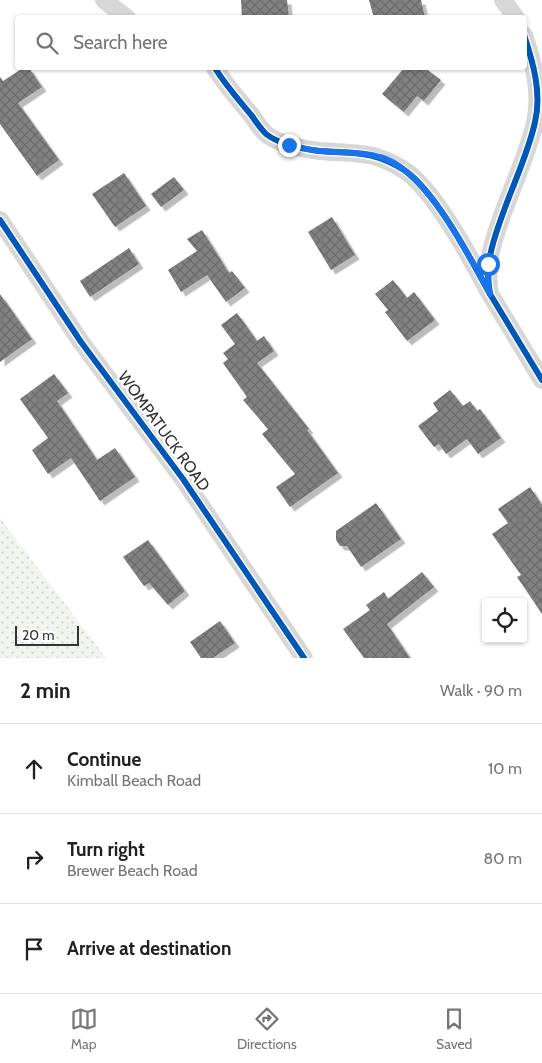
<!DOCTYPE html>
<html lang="en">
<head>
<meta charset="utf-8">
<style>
  body { margin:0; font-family:Cabin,sans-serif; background:#f6f6f6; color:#202124 }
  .controls { position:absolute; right:15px; bottom:15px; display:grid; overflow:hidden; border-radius:5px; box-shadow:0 1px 4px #0004 }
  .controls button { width:45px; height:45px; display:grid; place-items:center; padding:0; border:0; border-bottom:1px solid #e0e0e0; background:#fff; color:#202124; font:25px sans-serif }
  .scale { position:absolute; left:15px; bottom:12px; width:64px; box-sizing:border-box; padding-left:5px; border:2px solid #333; border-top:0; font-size:14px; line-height:18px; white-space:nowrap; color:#333; -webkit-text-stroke:4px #fff; paint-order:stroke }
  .stop { position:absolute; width:15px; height:15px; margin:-11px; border:4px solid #1a73e8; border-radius:50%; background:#fff }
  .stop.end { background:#1a73e8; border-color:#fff; box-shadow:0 1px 5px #0008 }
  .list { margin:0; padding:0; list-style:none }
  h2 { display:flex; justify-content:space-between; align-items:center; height:65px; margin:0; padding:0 20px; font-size:21px }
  h2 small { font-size:16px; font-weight:400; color:#757577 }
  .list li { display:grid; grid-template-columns:32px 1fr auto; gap:15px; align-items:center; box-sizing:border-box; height:90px; padding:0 20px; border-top:1px solid #e0e0e0 }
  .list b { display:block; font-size:19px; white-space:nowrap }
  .list p { margin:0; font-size:16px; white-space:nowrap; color:#757577 }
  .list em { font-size:16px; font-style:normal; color:#757577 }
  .icon { flex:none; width:28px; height:28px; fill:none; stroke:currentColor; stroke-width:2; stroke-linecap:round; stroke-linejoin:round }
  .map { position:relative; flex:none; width:542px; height:658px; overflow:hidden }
  .search { position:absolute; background:#fff; box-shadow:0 1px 4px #0004; left:15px; right:15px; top:15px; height:55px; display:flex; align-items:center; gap:12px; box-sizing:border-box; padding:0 18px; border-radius:5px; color:#757577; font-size:19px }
  .sheet { height:335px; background:#fff }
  nav { display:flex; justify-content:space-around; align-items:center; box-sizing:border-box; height:70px; border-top:1px solid #e0e0e0; background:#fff; font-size:14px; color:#757577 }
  nav a { display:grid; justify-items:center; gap:2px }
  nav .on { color:#7a7a7a }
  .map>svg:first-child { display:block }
</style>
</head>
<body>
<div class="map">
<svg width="542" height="658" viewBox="0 0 542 658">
  <defs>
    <pattern id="green-dots" width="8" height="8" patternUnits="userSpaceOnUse" patternTransform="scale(1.25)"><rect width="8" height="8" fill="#f1f5ed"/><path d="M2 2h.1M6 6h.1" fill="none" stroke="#cfd2cc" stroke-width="1.8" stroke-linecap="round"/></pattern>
    <pattern id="building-cross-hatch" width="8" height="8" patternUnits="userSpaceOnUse" patternTransform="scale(1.25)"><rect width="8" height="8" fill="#818181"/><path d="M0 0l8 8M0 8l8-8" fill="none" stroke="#6a6a6a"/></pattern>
    <filter id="shadow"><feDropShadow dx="4.5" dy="4.5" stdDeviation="0" flood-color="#0004"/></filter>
  </defs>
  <rect width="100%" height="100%" fill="#fff"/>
  <!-- green -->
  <polygon fill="url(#green-dots)" points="0,518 106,658 0,658"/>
  <!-- building -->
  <g fill="url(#building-cross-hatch)" filter="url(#shadow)">
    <polygon points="241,0 287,0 289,18 242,18"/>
    <polygon points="369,0 421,0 425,18 374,18"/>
    <polygon points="23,68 29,68 42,87 18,103 59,160 37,176 0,124 0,77 3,81"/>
    <polygon points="404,68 425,68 441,80 424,101 417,96 404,112 382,94"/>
    <polygon points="124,173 146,206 115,227 92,194"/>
    <polygon points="174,177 184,190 161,207 151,194"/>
    <polygon points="332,217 355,255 331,270 308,232"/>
    <polygon points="202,230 229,273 232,271 245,288 226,302 207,275 181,292 168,270 197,251 187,239"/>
    <polygon points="129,248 139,264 90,297 80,281"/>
    <polygon points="393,280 407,298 414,292 435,320 407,341 385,312 388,310 375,294"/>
    <polygon points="0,294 32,339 0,362"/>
    <polygon points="237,313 257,341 264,336 274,351 257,363 309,429 307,430 338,473 290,507 276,487 295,474 262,434 268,429 243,400 247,397 223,363 228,359 223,353 235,344 221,325"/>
    <polygon points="54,374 68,393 57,401 97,460 115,448 135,477 100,501 71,458 48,474 32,450 48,438 20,399"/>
    <polygon points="450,390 463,406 470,401 477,411 480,409 501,438 478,454 467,439 446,454 439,444 434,447 418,426 438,411 433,403"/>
    <polygon points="530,487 542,505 542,614 517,577 521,575 492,534 508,523 498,509"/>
    <polygon points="376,503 401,539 361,567 347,546 340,546 336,540 336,531"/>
    <polygon points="148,540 185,591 168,605 149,583 144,586 123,557"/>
    <polygon points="422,572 434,587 387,624 410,658 364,658 343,629 370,610 366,605 384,592 388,599"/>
    <polygon points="220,621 235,643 213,658 201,658 190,642"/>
  </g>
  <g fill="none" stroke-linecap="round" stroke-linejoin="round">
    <!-- minor -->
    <g stroke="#d7d7d7" stroke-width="18">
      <polyline points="104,0 127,18"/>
      <polyline points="503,0 516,18"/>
      <path d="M524 35C533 62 542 93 535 122 529 150 516 178 506 205 495 235 484 262 490 294L542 380"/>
      <path d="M215 68C226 86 239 100 252 116 256 122 261 129 266 134 280 145 303 149 320 151 355 154 372 150 404 170 435 190 472 261 490 294"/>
      <polyline points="0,220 81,342 183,479 304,658"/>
    </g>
    <defs>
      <g id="cycleway">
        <path d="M524 35C533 62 542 93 535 122 529 150 516 178 506 205 495 235 484 262 490 294L542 380"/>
        <path d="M215 68C226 86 239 100 252 116 256 122 261 129 266 134 280 145 303 149 320 151 355 154 372 150 404 170 435 190 472 261 490 294"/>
        <polyline points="0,220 81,342 183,479 304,658"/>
      </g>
    </defs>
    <!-- cycleway casing -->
    <use href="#cycleway" stroke="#fff" stroke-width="9"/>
    <!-- cycleway -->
    <use href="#cycleway" stroke="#0057b8" stroke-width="6"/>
  </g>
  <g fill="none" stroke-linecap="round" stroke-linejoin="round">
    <!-- route -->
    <path stroke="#1a73e8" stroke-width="6" d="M289 145C299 147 309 150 319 151 340 153 360 151 380 157 426 169 468 255 490 294L488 284V264"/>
  </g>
  <g text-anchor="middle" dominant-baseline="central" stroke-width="5" stroke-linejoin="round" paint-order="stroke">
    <!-- street labels -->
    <g font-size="16" fill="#333" stroke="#fff">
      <text transform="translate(164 431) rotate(54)">WOMPATUCK ROAD</text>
    </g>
  </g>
</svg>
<div class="controls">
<button><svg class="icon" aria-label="locate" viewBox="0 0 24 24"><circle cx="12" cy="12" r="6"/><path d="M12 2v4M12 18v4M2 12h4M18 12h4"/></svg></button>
</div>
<div class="scale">20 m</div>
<div class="stop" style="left:488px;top:264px"></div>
<div class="stop end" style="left:289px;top:145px"></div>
<div class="search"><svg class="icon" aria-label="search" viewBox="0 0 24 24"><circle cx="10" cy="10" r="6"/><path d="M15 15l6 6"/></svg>Search here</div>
</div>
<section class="sheet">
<h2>2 min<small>Walk · 90 m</small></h2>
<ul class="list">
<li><svg class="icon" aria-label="ahead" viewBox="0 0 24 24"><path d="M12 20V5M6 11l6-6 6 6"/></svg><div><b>Continue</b><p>Kimball Beach Road</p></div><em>10 m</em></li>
<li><svg class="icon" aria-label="right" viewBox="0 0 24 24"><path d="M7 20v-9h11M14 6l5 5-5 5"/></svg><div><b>Turn right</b><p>Brewer Beach Road</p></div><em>80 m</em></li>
<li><svg class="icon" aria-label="arrive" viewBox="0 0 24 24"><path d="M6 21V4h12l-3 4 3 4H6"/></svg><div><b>Arrive at destination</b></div></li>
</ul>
</section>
<nav>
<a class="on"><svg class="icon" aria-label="map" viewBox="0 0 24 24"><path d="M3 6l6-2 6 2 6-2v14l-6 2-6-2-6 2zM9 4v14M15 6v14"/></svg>Map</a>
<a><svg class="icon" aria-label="directions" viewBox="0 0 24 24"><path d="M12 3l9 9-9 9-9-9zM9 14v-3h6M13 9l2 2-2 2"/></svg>Directions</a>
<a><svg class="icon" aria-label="saved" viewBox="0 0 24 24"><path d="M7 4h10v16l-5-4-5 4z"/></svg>Saved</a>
</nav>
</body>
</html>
